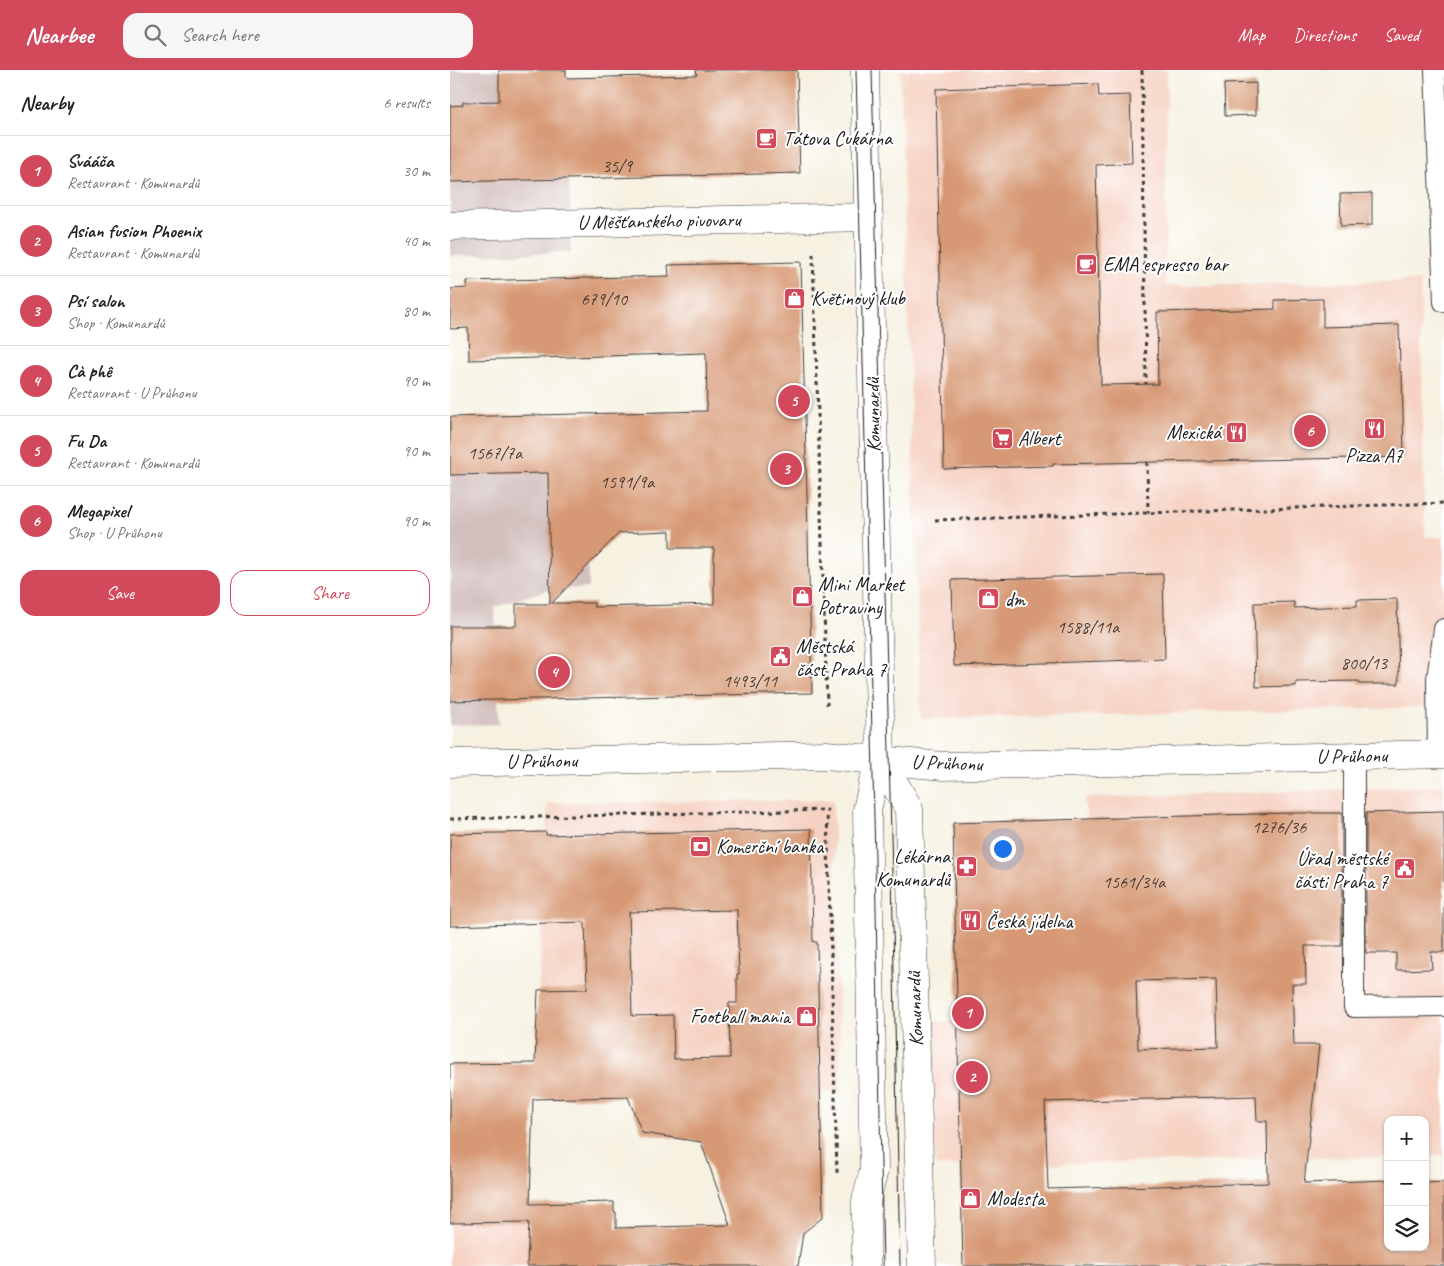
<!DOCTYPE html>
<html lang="en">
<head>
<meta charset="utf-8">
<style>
  body { margin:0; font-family:Caveat,sans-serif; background:#f6f6f6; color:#222 }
  .controls { position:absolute; right:15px; bottom:15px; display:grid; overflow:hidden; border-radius:10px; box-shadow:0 1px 4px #0004 }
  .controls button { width:45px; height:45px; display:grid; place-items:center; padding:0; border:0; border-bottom:1px solid #e0e0e0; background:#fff; color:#222; font:25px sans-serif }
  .you { position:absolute; left:552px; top:778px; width:18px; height:18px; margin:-12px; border:4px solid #fff; border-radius:50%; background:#1a73e8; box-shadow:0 0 0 8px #1a73e833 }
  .badge { display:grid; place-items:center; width:32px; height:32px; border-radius:50%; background:#d1495b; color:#fff; font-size:16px; font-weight:700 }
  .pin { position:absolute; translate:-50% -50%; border:2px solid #fff; box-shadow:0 1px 5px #0006 }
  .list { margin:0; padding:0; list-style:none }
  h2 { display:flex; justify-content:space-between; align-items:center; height:65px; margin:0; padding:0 20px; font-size:21px }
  h2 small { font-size:16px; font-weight:400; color:#767676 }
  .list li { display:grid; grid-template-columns:32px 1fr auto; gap:15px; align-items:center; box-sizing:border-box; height:70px; padding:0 20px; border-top:1px solid #e0e0e0 }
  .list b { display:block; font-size:19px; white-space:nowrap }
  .list p { margin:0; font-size:16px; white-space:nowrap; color:#767676 }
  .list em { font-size:16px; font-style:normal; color:#767676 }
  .actions { display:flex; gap:10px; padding:15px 20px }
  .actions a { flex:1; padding:11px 0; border:1px solid #d1495b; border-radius:15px; text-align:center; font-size:18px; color:#d1495b }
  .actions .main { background:#d1495b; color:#fff }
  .icon { flex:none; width:28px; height:28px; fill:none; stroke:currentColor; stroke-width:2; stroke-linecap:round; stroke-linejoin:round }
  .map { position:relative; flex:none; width:994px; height:1196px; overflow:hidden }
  header { display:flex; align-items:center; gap:30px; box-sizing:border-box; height:70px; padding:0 25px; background:#d1495b; color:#fff }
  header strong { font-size:24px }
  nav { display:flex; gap:28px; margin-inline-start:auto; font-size:18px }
  .search { width:350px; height:45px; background:#f6f6f6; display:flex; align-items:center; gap:12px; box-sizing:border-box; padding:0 18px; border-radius:15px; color:#767676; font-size:19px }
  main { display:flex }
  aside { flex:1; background:#fff }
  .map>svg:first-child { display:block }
</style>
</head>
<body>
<header>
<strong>Nearbee</strong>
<div class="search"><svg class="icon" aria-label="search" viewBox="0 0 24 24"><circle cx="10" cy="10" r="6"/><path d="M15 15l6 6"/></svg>Search here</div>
<nav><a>Map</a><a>Directions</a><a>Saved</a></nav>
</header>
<main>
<aside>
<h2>Nearby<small>6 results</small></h2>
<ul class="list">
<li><span class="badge">1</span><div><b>Svááča</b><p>Restaurant · Komunardů</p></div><em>30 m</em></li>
<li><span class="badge">2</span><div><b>Asian fusion Phoenix</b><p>Restaurant · Komunardů</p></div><em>40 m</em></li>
<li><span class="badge">3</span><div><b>Psí salon</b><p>Shop · Komunardů</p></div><em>80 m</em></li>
<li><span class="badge">4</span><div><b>Cà phê</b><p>Restaurant · U Průhonu</p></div><em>90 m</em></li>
<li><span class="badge">5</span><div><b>Fu Da</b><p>Restaurant · Komunardů</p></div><em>90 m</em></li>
<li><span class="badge">6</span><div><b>Megapixel</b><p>Shop · U Průhonu</p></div><em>90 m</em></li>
</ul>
<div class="actions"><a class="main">Save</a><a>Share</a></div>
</aside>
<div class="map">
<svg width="994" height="1196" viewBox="0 0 994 1196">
  <rect width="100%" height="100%" fill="#fff"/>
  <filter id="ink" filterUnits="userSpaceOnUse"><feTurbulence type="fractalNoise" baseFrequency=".02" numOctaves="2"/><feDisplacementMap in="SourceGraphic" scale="10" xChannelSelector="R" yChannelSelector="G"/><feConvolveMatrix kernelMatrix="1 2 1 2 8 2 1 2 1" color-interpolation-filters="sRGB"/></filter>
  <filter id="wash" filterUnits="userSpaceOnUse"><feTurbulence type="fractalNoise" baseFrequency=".0096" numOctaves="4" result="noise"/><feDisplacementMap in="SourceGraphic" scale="20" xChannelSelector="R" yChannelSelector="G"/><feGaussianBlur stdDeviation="1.12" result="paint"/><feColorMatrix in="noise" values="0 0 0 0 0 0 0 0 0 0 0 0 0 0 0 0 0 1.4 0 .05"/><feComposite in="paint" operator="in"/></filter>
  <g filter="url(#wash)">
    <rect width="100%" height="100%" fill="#f6f1e1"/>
    <!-- built -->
    <g fill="#f6d2c3">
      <polygon points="450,0 717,0 715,216 970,211 975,467 994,467 994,637 471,649"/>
      <polygon points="994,716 994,1085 975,1086 975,1050 938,1050 938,1087 485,1096 483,952 600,950 637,811 637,749 634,728"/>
      <polygon points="383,730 391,1022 84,1029 77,1196 0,1196 0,994 85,993 98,733"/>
    </g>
    <!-- industrial -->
    <g fill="#d1bfbd">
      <polygon points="0,0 116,0 121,182 0,186"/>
      <polygon points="134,344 139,518 100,519 45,537 49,654 0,655 0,348"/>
    </g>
    <g id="blocks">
      <!-- building -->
      <g fill="#d79975" fill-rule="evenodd">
        <polygon points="49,0 116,0 116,8 247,5 246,0 347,0 350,103 0,112 0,36 13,35 13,32 49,31"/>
        <polygon points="806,13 806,45 775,46 774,14"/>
        <polygon points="648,14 649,26 680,25 682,93 646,95 651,315 708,314 707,242 825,239 825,230 873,229 873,257 949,255 950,302 952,302 954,387 603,394 603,396 494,399 486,19"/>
        <polygon points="922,123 922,155 891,156 890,124"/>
        <path d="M351 192 362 623 0 631V556H66V534H100L98 403 0 405V347L257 341 256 283 19 290 18 258 0 259V219L17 218V211L219 206 218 195ZM220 461V478H264V534L144 537V533H102L169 463Z"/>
        <polygon points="713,504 715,589 504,596 502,510"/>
        <polygon points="947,529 949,614 909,614 909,611 846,612 846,616 806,617 804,533 844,532 844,538 907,536 907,530"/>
        <polygon points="994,741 994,882 981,882 982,899 946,900 946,883 916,883 916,743"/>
        <path d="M838 743H892V876H855L856 914H842L844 975H869L854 1113 938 1110V1177H975V1113L994 1112V1196H513L503 753ZM766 909 768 977 688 979 686 911ZM806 1026 807 1051H817L818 1113 598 1119 595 1032Z"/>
        <path d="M361 759 363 872H367L373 1147 353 1163 348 1196H77L79 1152 0 1153V994L85 993 88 920 137 919 135 852 0 856V764L96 762V765ZM287 840 289 904H287V933H279L280 988 224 989 223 945 182 946 179 842ZM178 1027 192 1063 251 1072 280 1155 166 1158V1142H164V1132L80 1134 83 1029Z"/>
      </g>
    </g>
  </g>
  <g filter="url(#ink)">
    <use href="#blocks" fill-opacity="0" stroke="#3d3c3a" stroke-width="1"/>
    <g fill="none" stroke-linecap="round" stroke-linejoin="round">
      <defs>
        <g id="lane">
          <polyline points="985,0 994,232"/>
          <polyline points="988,685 987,609 994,559"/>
          <polyline points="904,686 904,937 994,936"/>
        </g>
        <g id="street">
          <polyline points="0,156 419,147"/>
          <polyline points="0,693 376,685 493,696 994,684"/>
        </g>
        <g id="secondary">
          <polyline points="415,0 431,690 423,713 417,740 424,1100 416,1131 416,1196"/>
          <polyline points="431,690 459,739 472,1196"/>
        </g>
      </defs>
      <!-- lane casing -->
      <use href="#lane" stroke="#3d3c3a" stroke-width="22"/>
      <!-- street casing -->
      <use href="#street" stroke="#3d3c3a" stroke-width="29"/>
      <!-- secondary casing -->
      <use href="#secondary" stroke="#3d3c3a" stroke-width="29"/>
      <!-- path -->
      <g stroke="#3d3c3a" stroke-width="3" stroke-dasharray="4 4" stroke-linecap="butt">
        <polyline points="692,0 696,314"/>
        <polyline points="363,184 377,635"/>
        <polyline points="697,392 698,443"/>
        <polyline points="485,450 994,433"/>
        <polyline points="0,749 377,740 387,1103"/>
      </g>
      <!-- lane -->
      <use href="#lane" stroke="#fff" stroke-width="20"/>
      <!-- street -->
      <use href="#street" stroke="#fff" stroke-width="28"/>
      <!-- secondary -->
      <use href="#secondary" stroke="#fff" stroke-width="28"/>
      <!-- tram -->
      <g stroke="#1c1c1c" stroke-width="1">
        <polyline points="406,0 425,789 433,1196"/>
        <polyline points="422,0 442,804 450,1196"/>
      </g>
    </g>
  </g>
  <!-- icons -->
  <defs>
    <symbol id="cafe-square" viewBox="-11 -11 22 22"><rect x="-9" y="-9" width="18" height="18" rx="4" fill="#d1495b" stroke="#fff"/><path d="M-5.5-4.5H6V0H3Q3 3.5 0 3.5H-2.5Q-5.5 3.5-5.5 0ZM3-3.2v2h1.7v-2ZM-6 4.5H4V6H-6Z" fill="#fff"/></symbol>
    <symbol id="shop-square" viewBox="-11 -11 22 22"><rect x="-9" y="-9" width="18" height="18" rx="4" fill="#d1495b" stroke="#fff"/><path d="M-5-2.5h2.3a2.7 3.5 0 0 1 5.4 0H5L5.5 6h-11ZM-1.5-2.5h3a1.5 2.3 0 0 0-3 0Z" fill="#fff"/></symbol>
    <symbol id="restaurant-square" viewBox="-11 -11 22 22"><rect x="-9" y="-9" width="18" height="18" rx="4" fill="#d1495b" stroke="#fff"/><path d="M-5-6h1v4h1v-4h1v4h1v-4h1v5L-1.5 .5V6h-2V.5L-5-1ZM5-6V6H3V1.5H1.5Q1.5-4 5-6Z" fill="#fff"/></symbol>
    <symbol id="supermarket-square" viewBox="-11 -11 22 22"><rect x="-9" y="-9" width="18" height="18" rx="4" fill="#d1495b" stroke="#fff"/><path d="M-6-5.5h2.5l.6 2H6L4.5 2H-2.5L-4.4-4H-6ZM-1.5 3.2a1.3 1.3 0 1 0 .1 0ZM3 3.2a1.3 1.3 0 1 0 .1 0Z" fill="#fff"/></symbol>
    <symbol id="civic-square" viewBox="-11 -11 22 22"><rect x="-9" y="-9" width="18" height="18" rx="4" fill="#d1495b" stroke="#fff"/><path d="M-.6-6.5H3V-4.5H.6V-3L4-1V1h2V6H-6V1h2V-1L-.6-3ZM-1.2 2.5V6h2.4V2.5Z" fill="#fff"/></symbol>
    <symbol id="bank-square" viewBox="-11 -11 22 22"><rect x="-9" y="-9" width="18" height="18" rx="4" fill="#d1495b" stroke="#fff"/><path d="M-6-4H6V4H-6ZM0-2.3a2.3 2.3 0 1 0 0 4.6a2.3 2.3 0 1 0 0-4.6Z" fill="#fff"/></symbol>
    <symbol id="pharmacy-square" viewBox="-11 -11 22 22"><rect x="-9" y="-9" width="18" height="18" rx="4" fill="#d1495b" stroke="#fff"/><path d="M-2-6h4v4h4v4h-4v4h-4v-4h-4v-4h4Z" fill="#fff"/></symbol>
  </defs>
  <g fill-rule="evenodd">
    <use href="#cafe-square" x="304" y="56" width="25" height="25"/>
    <use href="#cafe-square" x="624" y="182" width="25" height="25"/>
    <use href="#shop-square" x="332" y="216" width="25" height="25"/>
    <use href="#restaurant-square" x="912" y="346" width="25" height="25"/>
    <use href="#restaurant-square" x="774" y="350" width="25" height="25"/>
    <use href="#supermarket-square" x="540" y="356" width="25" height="25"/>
    <use href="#shop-square" x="340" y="514" width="25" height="25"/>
    <use href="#shop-square" x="526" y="516" width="25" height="25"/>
    <use href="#civic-square" x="318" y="574" width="25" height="25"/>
    <use href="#bank-square" x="238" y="764" width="25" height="25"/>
    <use href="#pharmacy-square" x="504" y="784" width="25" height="25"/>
    <use href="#civic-square" x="942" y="786" width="25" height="25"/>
    <use href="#restaurant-square" x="508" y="838" width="25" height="25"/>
    <use href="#shop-square" x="344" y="934" width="25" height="25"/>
    <use href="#shop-square" x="508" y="1116" width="25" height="25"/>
  </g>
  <g text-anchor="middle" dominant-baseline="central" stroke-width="4" stroke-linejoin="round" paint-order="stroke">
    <!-- number labels -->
    <g font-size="18" fill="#4b3b32">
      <text x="167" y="96">35/9</text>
      <text x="154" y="229">679/10</text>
      <text x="45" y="383">1567/7a</text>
      <text x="177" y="412">1591/9a</text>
      <text x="638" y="557">1588/11a</text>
      <text x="914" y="593">800/13</text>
      <text x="300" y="611">1493/11</text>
      <text x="829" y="757">1276/36</text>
      <text x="684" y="812">1561/34a</text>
    </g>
    <!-- poi labels -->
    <g font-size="20" fill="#1c1c1c" stroke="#fff" text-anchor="start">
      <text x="333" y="68">Tátova Cukárna</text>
      <text x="653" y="194">EMA espresso bar</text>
      <text x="361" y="228">Květinový klub</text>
      <text x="771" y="362" text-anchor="end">Mexická</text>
      <text x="568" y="368">Albert</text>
      <text x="924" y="385" text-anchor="middle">Pizza A7</text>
      <text x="368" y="514">Mini Market<tspan x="368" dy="23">Potraviny</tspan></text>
      <text x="555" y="529">dm</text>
      <text x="346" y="576">Městská<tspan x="346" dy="23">část Praha 7</tspan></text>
      <text x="266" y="776">Komerční banka</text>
      <text x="500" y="786" text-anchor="end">Lékárna<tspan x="500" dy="23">Komunardů</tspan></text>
      <text x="938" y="788" text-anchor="end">Úřad městské<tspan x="938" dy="23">části Praha 7</tspan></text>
      <text x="536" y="851">Česká jídelna</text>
      <text x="340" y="946" text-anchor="end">Football mania</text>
      <text x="537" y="1128">Modesta</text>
    </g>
    <!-- street labels -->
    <g font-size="20" fill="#1c1c1c" stroke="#fff">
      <text transform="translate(209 151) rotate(-1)">U Měšťanského pivovaru</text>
      <text transform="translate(423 345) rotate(-91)">Komunardů</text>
      <text transform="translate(902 686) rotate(-1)">U Průhonu</text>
      <text transform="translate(92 691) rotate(-1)">U Průhonu</text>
      <text transform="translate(497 693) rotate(2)">U Průhonu</text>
      <text transform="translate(465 939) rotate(-92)">Komunardů</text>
    </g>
  </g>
</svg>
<div class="controls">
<button>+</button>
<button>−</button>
<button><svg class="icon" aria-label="layers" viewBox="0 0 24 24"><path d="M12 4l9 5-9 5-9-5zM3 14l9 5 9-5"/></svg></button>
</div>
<div class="you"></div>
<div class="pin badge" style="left:518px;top:943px">1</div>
<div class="pin badge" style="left:522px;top:1007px">2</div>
<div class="pin badge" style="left:336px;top:399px">3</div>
<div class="pin badge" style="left:104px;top:602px">4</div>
<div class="pin badge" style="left:344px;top:331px">5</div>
<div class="pin badge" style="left:860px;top:361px">6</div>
</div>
</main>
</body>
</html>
